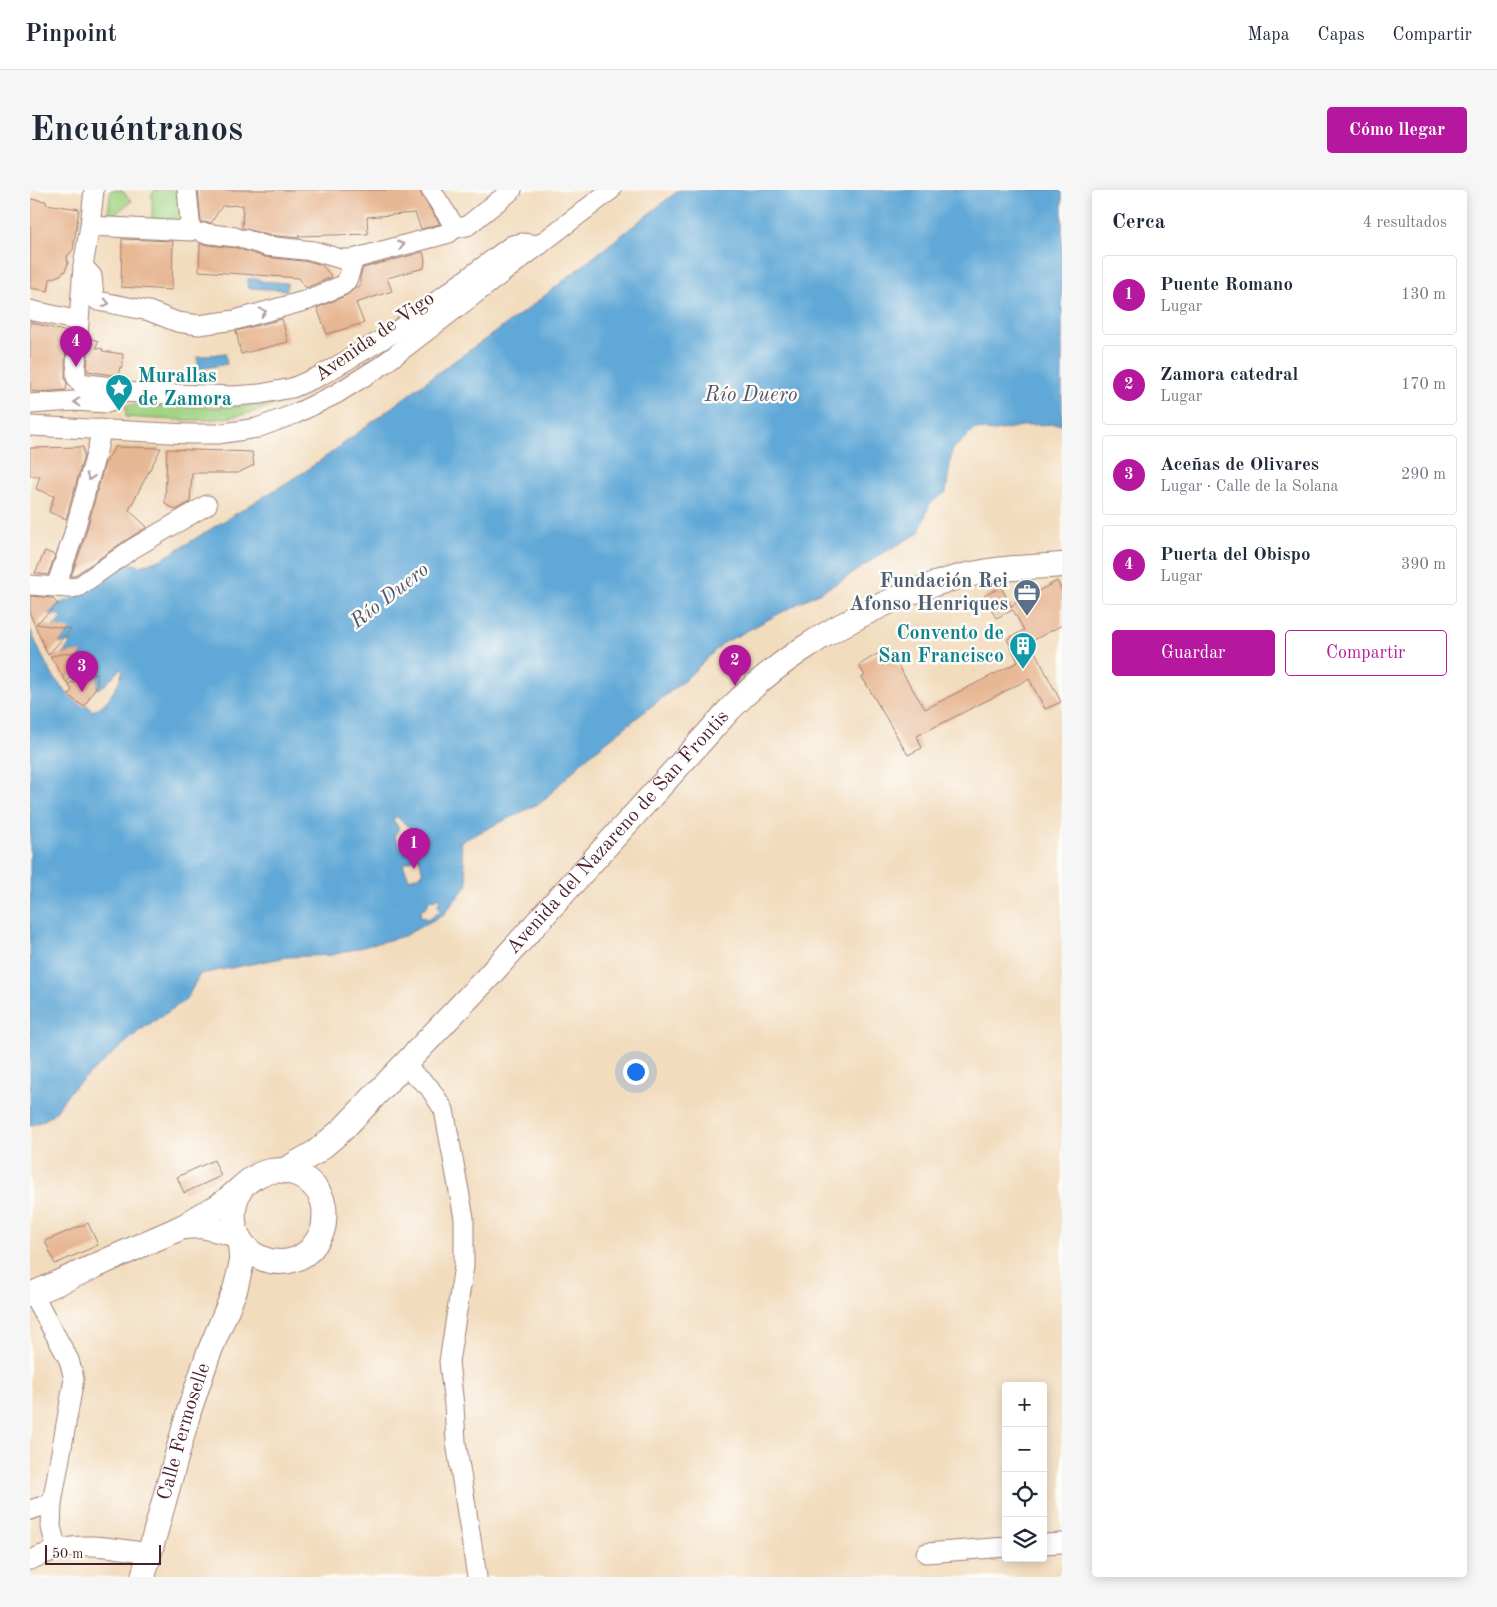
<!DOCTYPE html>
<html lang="es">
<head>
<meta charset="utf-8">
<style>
  body { margin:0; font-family:"Old Standard TT",serif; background:#f6f6f7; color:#1f2937 }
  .controls { position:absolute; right:15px; bottom:15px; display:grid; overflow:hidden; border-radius:5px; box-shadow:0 2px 12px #0003 }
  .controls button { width:45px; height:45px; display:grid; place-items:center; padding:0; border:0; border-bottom:1px solid #e0e1e3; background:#fff; color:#1f2937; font:25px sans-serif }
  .scale { position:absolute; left:15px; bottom:12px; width:116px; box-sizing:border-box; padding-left:5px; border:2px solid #4a1f2b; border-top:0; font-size:14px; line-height:18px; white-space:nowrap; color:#4a1f2b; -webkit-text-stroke:4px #fdfcf7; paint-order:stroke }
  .you { position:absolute; left:605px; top:881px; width:18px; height:18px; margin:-12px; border:4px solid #fff; border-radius:50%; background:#1a73e8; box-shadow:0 0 0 8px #1a73e833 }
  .badge { display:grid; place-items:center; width:32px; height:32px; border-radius:50%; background:#b5179e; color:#fff; font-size:16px; font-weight:700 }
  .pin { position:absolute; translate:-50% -41px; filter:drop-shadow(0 1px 2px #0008) }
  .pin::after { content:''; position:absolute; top:26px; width:18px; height:15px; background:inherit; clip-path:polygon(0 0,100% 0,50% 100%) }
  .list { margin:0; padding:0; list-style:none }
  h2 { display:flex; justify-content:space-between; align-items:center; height:65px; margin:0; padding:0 20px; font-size:21px }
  h2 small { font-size:16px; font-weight:400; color:#747a83 }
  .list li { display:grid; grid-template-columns:32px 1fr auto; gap:15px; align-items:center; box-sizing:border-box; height:80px; margin:0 10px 10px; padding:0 10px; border:1px solid #e0e1e3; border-radius:5px }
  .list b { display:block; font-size:19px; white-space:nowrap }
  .list p { margin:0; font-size:16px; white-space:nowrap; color:#747a83 }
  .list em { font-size:16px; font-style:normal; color:#747a83 }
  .actions { display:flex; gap:10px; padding:15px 20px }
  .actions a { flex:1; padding:11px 0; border:1px solid #b5179e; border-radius:5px; text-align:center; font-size:18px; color:#b5179e }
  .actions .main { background:#b5179e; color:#fff }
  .icon { flex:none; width:28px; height:28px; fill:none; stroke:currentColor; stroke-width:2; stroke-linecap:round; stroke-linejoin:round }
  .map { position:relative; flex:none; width:1032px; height:1387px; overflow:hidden; border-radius:5px }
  header { display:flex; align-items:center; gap:30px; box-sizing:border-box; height:70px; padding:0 25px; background:#fff; border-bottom:1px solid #e0e1e3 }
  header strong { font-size:24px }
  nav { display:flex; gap:28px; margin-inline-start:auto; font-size:18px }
  .intro { display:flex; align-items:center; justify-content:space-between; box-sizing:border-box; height:120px; padding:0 30px }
  h1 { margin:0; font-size:35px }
  .button { padding:12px 22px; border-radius:5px; background:#b5179e; color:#fff; font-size:18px; font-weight:700 }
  main { display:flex; gap:30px; padding:0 30px }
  aside { flex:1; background:#fff; border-radius:5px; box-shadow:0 2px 12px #0003 }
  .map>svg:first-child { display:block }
</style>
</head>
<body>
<header>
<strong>Pinpoint</strong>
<nav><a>Mapa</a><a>Capas</a><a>Compartir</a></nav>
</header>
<div class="intro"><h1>Encuéntranos</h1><a class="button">Cómo llegar</a></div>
<main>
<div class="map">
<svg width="1032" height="1387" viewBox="0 0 1032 1387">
  <rect width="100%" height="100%" fill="#fdfcf7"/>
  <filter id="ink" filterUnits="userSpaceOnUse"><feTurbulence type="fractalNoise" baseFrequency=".02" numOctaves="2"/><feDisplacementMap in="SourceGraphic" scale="10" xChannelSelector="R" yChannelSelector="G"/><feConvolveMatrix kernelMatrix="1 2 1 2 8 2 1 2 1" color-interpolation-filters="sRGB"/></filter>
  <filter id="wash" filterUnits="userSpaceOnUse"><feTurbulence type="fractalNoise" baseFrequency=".0096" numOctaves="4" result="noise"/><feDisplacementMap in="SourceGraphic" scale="20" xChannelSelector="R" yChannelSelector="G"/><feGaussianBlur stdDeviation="1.12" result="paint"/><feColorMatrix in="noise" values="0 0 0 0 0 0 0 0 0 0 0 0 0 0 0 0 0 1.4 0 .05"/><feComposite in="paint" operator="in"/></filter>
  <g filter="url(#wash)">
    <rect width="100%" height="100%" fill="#f2dcbe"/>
    <!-- green -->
    <g fill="#9fd282" stroke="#747856">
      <polygon points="81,0 91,0 102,11 77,30"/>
      <polygon points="125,0 153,0 156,36 122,35 122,3"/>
      <path d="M256 211C238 217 220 224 201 227 166 233 130 229 96 227V215C149 216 204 221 256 211Z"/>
    </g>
    <!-- water -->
    <g fill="#60a8d7" stroke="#556481" fill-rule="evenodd">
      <path d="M649 0H1032V234L998 235 965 241 945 239 922 260 916 302 900 313 889 343 853 363 811 391 692 454 655 490 557 567 512 612 430 652 438 694 414 724 374 746 302 765 257 767 170 784 156 810 109 841 39 902 26 921 15 930 0 936V439C10 462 20 487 38 504 42 509 48 512 54 516L56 514 63 521C79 514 88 496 93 480L90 479 75 495 67 499V483L50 489 53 477 43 481 52 461 33 464 41 452 29 453 40 440 23 437 34 426 17 423 28 414 42 409 97 372 110 376 132 369 274 282 301 263 406 184 495 121ZM366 626 386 644 371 658 364 646 369 638 363 630ZM389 667 393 684 379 689 373 674ZM410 707 408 716 411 720 400 729 390 727 391 719 397 717 399 711Z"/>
      <polygon points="218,89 229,89 230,91 257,93 257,100 218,98"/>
      <polygon points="195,163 197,174 169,179 167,167"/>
    </g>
    <g id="blocks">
      <!-- building -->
      <g fill="#e7b692">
        <polygon points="168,0 390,0 392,6 410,34 391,39 385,23 337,27 338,44 268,46 270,48 238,45 212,38 213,15 192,16 181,33 171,32"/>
        <polygon points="0,9 16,11 16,14 49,19 43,60 37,66 38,74 35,81 30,85 20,89 18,101 0,98"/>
        <polygon points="92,49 143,51 142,100 91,97"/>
        <polygon points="170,54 207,58 235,67 282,72 292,75 302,87 276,98 269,88 169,81"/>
        <polygon points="393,62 395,70 394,78 357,88 362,101 326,113 334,133 297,144 287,118 317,105 325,98 330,96 330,87 333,78"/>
        <polygon points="252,129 258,152 211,164 206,141"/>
        <polygon points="0,132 37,142 35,173 35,187 37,194 36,200 8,202 0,201"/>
        <polygon points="59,148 68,151 66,158 73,159 72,161 93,164 92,178 90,177 88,186 57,181"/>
        <polygon points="53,257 54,266 36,329 19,322 24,306 6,299 10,286 0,286 0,258"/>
        <polygon points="85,257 131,258 99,320 117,337 96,350 44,386 41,386 53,353 75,273"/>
        <polygon points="137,259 222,262 224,275 208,283 162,283 160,312 146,320 135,314"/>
        <polygon points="15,361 25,365 18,385 5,383"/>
        <polygon points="1027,391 1032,401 1032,435 1000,452 1031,512 1015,519 999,489 887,546 892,558 878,565 832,487 835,486 829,475 857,458 895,519 988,472 977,449 994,440 983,420 966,428 954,406 971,397 982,418 981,416"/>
        <polygon points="0,406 22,408 28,414 6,434 41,439 18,465 0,424"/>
        <polygon points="52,461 37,493 20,466"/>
        <polygon points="67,483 67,495 54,517 38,505 42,500 38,494"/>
        <polygon points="184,970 191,986 154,1003 147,987"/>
        <polygon points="58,1033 68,1055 25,1074 15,1051"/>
      </g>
    </g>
  </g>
  <g filter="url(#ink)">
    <use href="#blocks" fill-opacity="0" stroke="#9e7e74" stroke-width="1"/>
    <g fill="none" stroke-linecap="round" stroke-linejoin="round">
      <defs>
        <g id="minor">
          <polyline points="401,0 423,34 423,39"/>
          <polyline points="60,36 161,41 157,0"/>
          <polyline points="423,39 437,36 482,0"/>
          <polyline points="173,43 205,47"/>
          <polyline points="214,49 236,56 284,61 311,69 323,69 419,43 423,39"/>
          <path d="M53 76 62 86 64 106 68 111 119 121 147 132 169 135 205 130 278 110 313 95C321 89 319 77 325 69"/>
          <polyline points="0,120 49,131"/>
          <polyline points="46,174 53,76 60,36 64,0"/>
          <polyline points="85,202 204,206 230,204 262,198 290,186 365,142 482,55 492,53 510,55"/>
          <polyline points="0,214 43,211 77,213 83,211 85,208 85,202 82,197 50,193 46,187 46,180"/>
          <polyline points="0,236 159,244 188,244 227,238 265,224 306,204 351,176 581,0"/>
          <polyline points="0,395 38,398 48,397 102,359 177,315"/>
          <polyline points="26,396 42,350 68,257 71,239"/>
          <polyline points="373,875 399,897 414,920 434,1028 434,1076 419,1172 424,1215 426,1252 447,1387"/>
          <polyline points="3,1104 39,1170 44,1189 22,1313 21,1337 27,1360"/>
          <polyline points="0,1320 22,1313"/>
          <polyline points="1013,1354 1032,1353"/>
          <polyline points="896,1363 976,1357"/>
          <path d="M0 1370C9 1366 17 1363 26 1360 56 1351 88 1359 119 1363"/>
        </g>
        <g id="major">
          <path id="s1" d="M255 980 286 962 312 940 457 788 700 519C745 473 794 442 852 415 884 400 917 388 953 382 978 377 1006 377 1032 375"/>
          <polyline points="152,1037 172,1036 207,1045"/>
          <path d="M0 1105C35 1090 69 1074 103 1059 119 1051 136 1045 152 1037 159 1034 165 1029 171 1025 178 1021 185 1019 191 1014 208 1003 220 984 241 981 260 978 278 986 289 1003 295 1013 295 1021 294 1032 294 1039 292 1043 288 1049 263 1094 193 1068 205 1014 206 1008 209 1002 212 997"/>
          <path id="s2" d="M113 1387 159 1221 178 1165 205 1100 211 1076V1063L209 1050"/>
        </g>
      </defs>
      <!-- minor casing -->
      <use href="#minor" stroke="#9e7e74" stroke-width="21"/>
      <!-- major casing -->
      <use href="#major" stroke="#9e7e74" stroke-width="26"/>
      <!-- minor -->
      <use href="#minor" stroke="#fff" stroke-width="19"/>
      <!-- major -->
      <use href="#major" stroke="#fff" stroke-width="24"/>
    </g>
    <!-- one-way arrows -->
    <defs><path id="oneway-chevron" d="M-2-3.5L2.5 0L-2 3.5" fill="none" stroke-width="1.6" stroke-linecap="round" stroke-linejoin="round" transform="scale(1.25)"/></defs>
    <g stroke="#ae9aa0">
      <use href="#oneway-chevron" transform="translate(371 55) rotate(-17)"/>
      <use href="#oneway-chevron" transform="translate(76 113) rotate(12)"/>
      <use href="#oneway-chevron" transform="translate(233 122) rotate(-15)"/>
      <use href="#oneway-chevron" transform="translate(47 212) rotate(-178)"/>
      <use href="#oneway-chevron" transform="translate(60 287) rotate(107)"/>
    </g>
  </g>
  <!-- icons -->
  <defs>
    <symbol id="sight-pin" viewBox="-11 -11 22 30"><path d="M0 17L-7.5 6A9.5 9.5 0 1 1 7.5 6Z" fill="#0f9aa8" stroke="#fdfcf7"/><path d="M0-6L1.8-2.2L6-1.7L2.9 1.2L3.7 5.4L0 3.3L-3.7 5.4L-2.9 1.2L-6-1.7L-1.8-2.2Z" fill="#fff"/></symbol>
    <symbol id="office-pin" viewBox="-11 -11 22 30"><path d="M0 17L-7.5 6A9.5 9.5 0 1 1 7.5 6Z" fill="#5c6f8a" stroke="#fdfcf7"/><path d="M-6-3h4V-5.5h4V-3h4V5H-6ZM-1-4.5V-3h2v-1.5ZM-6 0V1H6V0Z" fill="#fff"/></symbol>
    <symbol id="building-pin" viewBox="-11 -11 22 30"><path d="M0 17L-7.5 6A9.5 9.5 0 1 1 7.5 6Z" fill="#0f9aa8" stroke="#fdfcf7"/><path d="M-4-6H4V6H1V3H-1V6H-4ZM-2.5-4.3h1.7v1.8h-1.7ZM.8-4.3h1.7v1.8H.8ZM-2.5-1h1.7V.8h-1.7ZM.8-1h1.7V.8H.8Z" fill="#fff"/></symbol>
  </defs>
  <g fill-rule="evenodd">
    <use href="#sight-pin" x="73" y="182" width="32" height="43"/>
    <use href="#office-pin" x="981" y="387" width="32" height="43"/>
    <use href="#building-pin" x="977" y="440" width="32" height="43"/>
  </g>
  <g text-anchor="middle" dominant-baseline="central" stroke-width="5" stroke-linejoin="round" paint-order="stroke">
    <!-- street labels -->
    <g font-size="20" fill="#4a1f2b" stroke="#fdfcf7">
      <text transform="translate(345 147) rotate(-35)">Avenida de Vigo</text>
      <text stroke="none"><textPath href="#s1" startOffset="476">Avenida del Nazareno de San Frontis</textPath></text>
      <text stroke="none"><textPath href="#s2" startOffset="151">Calle Fermoselle</textPath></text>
    </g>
    <!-- culture labels -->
    <g font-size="20" font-weight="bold" fill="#0d838f" stroke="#fdfcf7" text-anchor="start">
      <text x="108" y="187">Murallas<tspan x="108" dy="23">de Zamora</tspan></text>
      <text x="974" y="444" text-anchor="end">Convento de<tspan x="974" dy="23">San Francisco</tspan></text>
    </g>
    <!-- service labels -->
    <g font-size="20" font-weight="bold" fill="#4e5e75" stroke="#fdfcf7" text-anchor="end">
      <text x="978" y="392">Fundación Rei<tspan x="978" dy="23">Afonso Henriques</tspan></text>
    </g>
    <!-- water labels -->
    <g font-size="21" font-style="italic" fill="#535670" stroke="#fdfcf7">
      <text x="721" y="205">Río Duero</text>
      <text transform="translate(360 406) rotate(-38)">Río Duero</text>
    </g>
  </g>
</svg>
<div class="controls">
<button>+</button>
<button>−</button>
<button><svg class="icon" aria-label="locate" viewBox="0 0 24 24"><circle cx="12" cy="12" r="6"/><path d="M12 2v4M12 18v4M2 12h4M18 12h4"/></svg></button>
<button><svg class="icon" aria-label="layers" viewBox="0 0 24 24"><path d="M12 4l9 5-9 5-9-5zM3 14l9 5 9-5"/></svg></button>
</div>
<div class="scale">50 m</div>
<div class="you"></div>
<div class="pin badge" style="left:384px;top:679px">1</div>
<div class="pin badge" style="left:705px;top:496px">2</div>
<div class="pin badge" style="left:52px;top:502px">3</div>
<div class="pin badge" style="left:46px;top:177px">4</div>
</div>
<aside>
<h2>Cerca<small>4 resultados</small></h2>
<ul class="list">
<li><span class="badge">1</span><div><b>Puente Romano</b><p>Lugar</p></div><em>130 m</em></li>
<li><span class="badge">2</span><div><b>Zamora catedral</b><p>Lugar</p></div><em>170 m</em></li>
<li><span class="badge">3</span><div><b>Aceñas de Olivares</b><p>Lugar · Calle de la Solana</p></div><em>290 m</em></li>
<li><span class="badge">4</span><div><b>Puerta del Obispo</b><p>Lugar</p></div><em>390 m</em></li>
</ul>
<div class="actions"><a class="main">Guardar</a><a>Compartir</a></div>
</aside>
</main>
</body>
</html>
